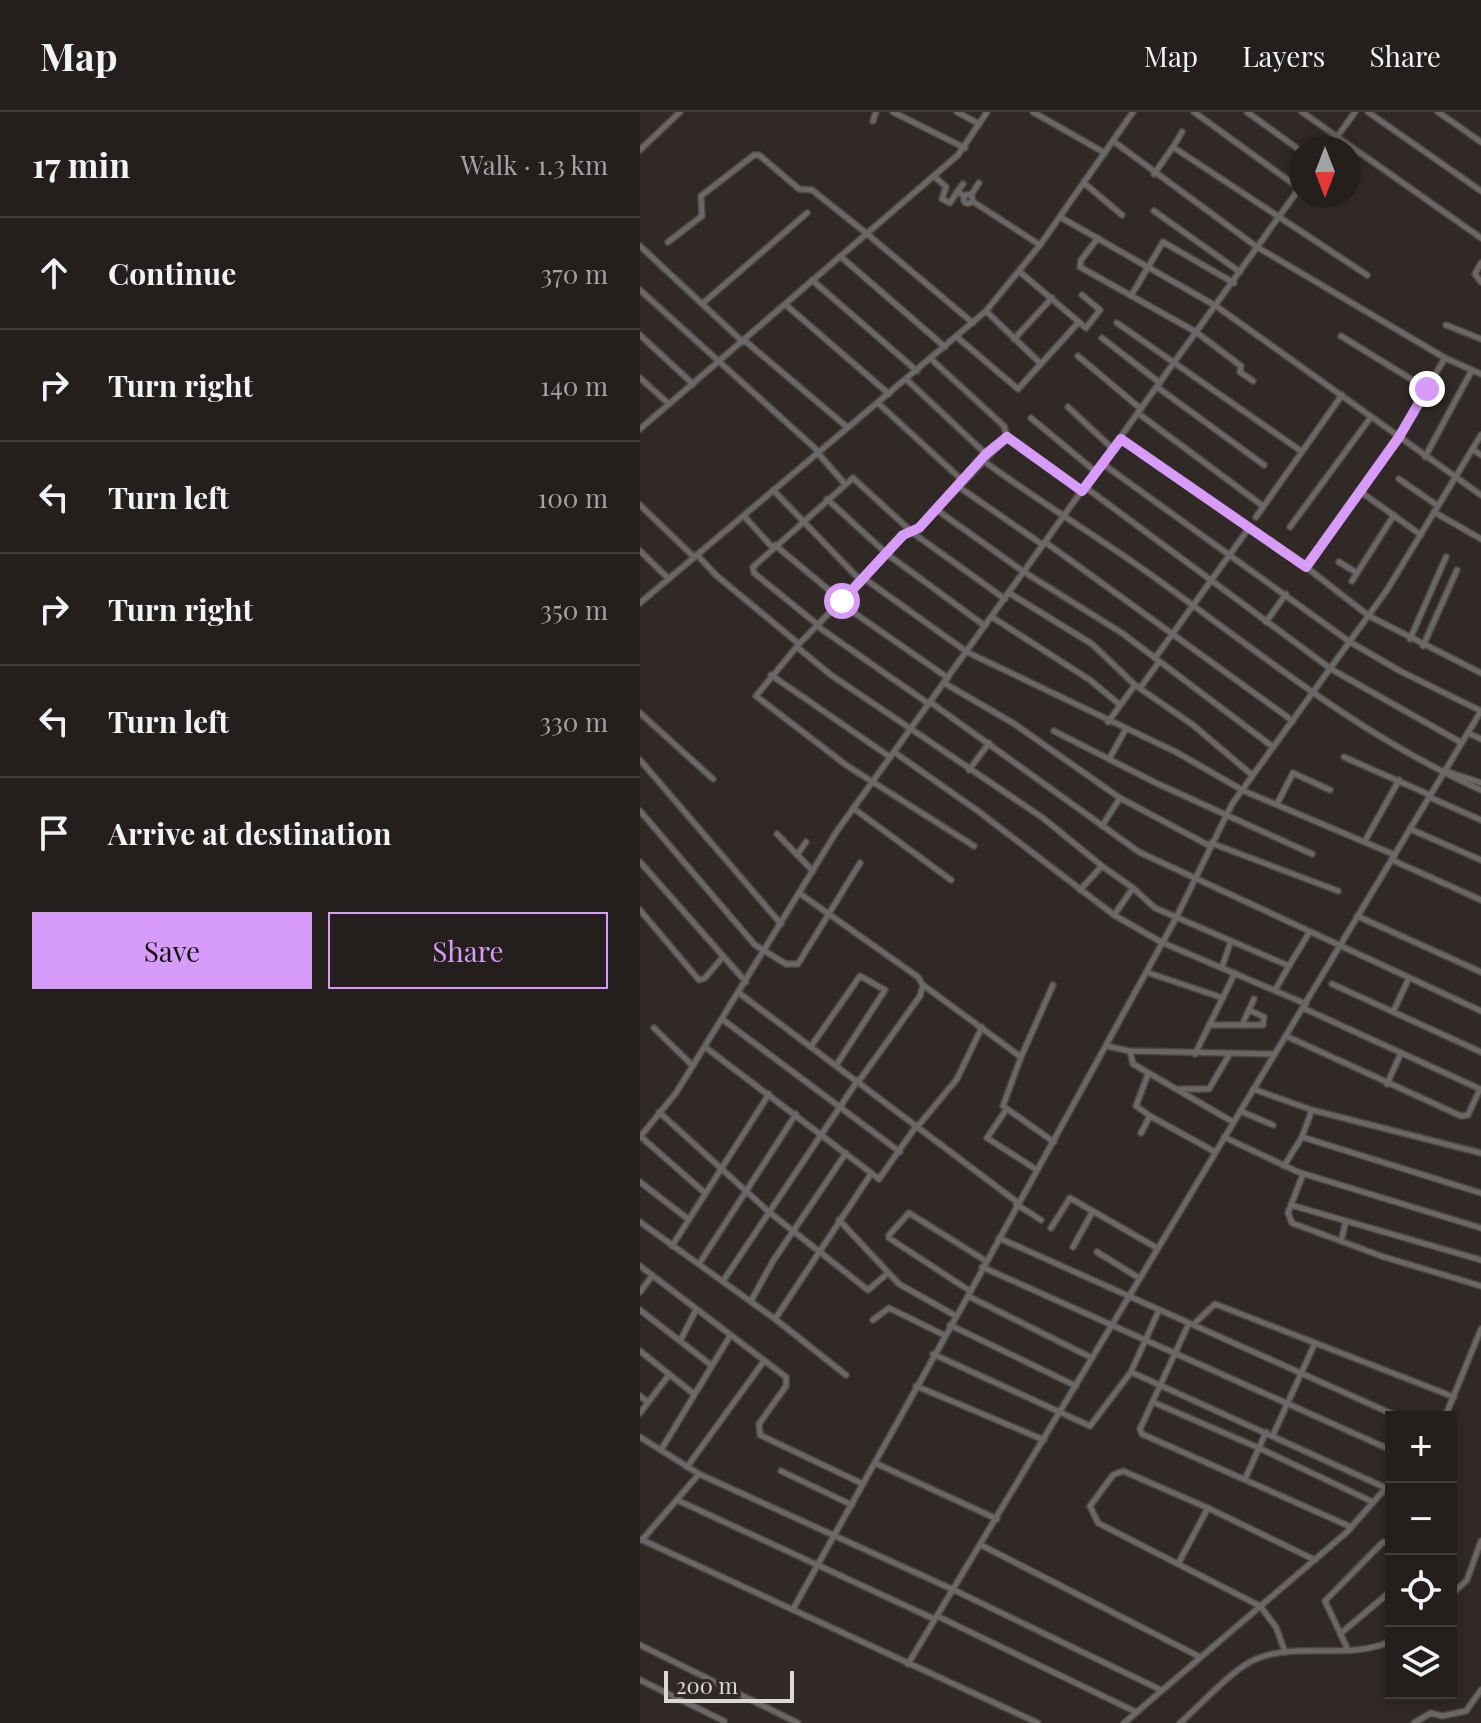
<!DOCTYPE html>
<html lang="en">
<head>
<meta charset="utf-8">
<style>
  body { margin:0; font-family:"Playfair Display",serif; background:#2c2725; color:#f1f3f6 }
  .controls { position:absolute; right:24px; bottom:24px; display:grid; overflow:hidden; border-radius:0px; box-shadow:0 4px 12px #0003 }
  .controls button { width:72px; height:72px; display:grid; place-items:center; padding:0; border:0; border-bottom:2px solid #413d3b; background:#241f1c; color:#f1f3f6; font:40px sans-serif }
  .compass { position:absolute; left:649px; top:24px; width:72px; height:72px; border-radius:50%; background:#241f1c; box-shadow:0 4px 12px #0003; rotate:180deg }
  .scale { position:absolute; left:24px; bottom:20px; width:130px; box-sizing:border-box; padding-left:8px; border:4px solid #dcd8d6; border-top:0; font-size:22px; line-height:28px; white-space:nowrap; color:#dcd8d6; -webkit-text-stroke:6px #302926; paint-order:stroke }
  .stop { position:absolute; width:24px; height:24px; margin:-18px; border:6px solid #d79bf9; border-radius:50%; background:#fff }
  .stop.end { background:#d79bf9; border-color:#fff; box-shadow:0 2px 8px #0008 }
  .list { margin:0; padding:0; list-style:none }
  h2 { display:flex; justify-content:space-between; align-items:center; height:104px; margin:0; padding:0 32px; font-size:34px }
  h2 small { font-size:26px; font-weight:400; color:#a3a2a3 }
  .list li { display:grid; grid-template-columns:52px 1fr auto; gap:24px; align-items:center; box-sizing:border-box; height:112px; padding:0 32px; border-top:2px solid #413d3b }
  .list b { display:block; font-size:30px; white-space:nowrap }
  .list em { font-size:26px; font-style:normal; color:#a3a2a3 }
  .actions { display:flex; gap:16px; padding:24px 32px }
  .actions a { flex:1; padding:18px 0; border:2px solid #d79bf9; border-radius:0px; text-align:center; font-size:28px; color:#d79bf9 }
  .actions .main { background:#d79bf9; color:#111 }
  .icon { flex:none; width:44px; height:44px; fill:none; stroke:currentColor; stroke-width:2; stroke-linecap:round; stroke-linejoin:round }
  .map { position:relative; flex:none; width:841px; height:1611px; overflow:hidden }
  header { display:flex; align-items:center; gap:48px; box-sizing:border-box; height:112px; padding:0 40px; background:#241f1c; border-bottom:2px solid #413d3b }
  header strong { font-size:38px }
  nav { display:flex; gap:44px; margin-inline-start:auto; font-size:28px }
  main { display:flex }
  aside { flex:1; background:#241f1c }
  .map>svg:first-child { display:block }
</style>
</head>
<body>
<header>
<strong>Map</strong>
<nav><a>Map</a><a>Layers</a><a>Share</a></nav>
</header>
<main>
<aside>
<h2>17 min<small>Walk · 1.3 km</small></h2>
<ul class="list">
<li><svg class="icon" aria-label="ahead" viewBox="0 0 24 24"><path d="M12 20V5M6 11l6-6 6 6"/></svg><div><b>Continue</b></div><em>370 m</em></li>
<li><svg class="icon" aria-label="right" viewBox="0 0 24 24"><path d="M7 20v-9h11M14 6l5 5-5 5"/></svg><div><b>Turn right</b></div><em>140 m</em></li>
<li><svg class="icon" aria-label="left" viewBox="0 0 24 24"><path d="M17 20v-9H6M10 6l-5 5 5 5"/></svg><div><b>Turn left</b></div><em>100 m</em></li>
<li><svg class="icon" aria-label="right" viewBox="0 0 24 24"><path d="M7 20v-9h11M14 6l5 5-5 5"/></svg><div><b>Turn right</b></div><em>350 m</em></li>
<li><svg class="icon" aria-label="left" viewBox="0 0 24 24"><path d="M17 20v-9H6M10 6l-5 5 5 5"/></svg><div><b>Turn left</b></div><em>330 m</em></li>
<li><svg class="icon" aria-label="arrive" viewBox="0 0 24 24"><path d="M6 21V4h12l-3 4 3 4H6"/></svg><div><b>Arrive at destination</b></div></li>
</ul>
<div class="actions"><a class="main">Save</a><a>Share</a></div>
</aside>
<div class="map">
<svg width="841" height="1611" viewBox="0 0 841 1611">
  <rect width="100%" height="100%" fill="#302926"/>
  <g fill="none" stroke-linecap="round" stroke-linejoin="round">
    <defs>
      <g id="minor">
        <polyline points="253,0 325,36"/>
        <polyline points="317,0 339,12"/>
        <polyline points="393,0 465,41"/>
        <polyline points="554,0 659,76"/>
        <polyline points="607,0 661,39"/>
        <polyline points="662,0 841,126"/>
        <polyline points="728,0 841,79"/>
        <polyline points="798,0 841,30"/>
        <polyline points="233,9 236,0"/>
        <polyline points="473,29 617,135 805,246 841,262"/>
        <polyline points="533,35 542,20"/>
        <polyline points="689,36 715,0"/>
        <polyline points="0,38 40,0"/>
        <polyline points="514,62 533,35 727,163"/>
        <polyline points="295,65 306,75 302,87 310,91 317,80 325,84"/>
        <polyline points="444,71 482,103"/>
        <polyline points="317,80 323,72"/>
        <circle cx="328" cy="87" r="4.5"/>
        <polyline points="331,83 339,71"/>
        <polyline points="332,89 400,133"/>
        <polyline points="514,99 600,160"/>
        <polyline points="420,105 576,194 841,383"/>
        <polyline points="458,126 441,148 440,155 556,220 601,254 600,260 613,269"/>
        <polyline points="28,130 62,104 61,84 114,43 119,43 159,77 172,78 226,121 333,211"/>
        <polyline points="0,134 103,230"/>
        <polyline points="200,144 305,235"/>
        <polyline points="841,151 835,162 841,170"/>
        <polyline points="380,160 446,216 460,198 442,183"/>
        <polyline points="172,168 277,259"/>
        <polyline points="0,178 178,339"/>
        <polyline points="491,184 523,130 594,171"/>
        <polyline points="62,192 167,101"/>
        <polyline points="146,193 249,282"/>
        <polyline points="346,199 401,252"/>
        <polyline points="477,211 661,339"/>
        <polyline points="806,213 841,227"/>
        <polyline points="0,223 53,272"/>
        <polyline points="701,224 787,277"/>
        <polyline points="317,225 378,277 438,211"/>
        <polyline points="462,226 520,271"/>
        <polyline points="374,227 412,186"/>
        <polyline points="104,228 207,315"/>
        <polyline points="438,244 501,297"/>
        <polyline points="291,247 364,314 367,325"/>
        <polyline points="0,266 29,292"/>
        <polyline points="267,268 346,342"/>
        <polyline points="517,275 624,353"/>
        <polyline points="239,292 323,369"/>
        <polyline points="428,295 473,337"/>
        <polyline points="499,302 623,394"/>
        <polyline points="391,306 456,360"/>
        <polyline points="0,317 318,43 347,0"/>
        <polyline points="758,325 805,246"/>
        <polyline points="481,327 666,455 729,504 841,561"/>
        <polyline points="832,337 841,343"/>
        <polyline points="177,340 204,371"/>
        <polyline points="785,345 832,258"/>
        <path d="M341 347C395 387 452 421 507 460 615 537 718 623 841 678"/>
        <polyline points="463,352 710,530 760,559 841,599"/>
        <polyline points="759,367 798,394"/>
        <polyline points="319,375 367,325 442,379"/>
        <polyline points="445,375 691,557 822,631"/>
        <polyline points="133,378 222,470"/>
        <polyline points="721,380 781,423"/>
        <polyline points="187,387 247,442 345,514"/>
        <polyline points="0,393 54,445"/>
        <polyline points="297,398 384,460 482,521 633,635"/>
        <polyline points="794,400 841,427"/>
        <polyline points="104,404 132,435"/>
        <polyline points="616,405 702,283"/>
        <polyline points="650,415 731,305"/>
        <polyline points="270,418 159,532 116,584 206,653 334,734"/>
        <polyline points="273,421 319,375 403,433"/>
        <polyline points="405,430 653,609"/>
        <polyline points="135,433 202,489"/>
        <polyline points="0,439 29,467"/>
        <polyline points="57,443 77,464 159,532"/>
        <polyline points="699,450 717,461"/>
        <polyline points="666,455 759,325"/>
        <polyline points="225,467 327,540 536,640 604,679 755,743"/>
        <polyline points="712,469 754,403"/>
        <polyline points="369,481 452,532 495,573 553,613 612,663"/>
        <polyline points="0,491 346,199 400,133 493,0"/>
        <polyline points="200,491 308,566"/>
        <polyline points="352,505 450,568 480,593"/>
        <polyline points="626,510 646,482"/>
        <polyline points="178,513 114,461 113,455 213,366 273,421 365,487"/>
        <polyline points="177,514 289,592"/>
        <polyline points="770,527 806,445"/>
        <polyline points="783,534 817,458"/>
        <polyline points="157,535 191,563 403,706 462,754 440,778"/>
        <polyline points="515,546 609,416"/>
        <polyline points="131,563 250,645"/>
        <polyline points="304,571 373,611 480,686 570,734"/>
        <polyline points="500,576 519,550"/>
        <polyline points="290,590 499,740 841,899"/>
        <polyline points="0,601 73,667"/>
        <polyline points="468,610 495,573"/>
        <polyline points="414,619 516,671 672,742"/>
        <polyline points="828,621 841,627"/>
        <polyline points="254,640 338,699 474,803 521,830 666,892"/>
        <polyline points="704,645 790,683"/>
        <polyline points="469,647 486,617"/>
        <polyline points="0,648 141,812"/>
        <polyline points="329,658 349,631"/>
        <polyline points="806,659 841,671"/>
        <polyline points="789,685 841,708"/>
        <polyline points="637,692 653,661 690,678"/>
        <polyline points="213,696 311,768"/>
        <polyline points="0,699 115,833 146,852 158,852 220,751"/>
        <polyline points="462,714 480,686"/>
        <polyline points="770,717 841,748"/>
        <polyline points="137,722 173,759"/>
        <polyline points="725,729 759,668"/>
        <polyline points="571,731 698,779"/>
        <polyline points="157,743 166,730"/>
        <polyline points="752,748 841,788"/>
        <polyline points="0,750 106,870"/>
        <polyline points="462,754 493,776 474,803"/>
        <polyline points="493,776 515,796 649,854 669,821"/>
        <polyline points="159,781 278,865 283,873 280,884 219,969"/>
        <polyline points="0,798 59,868 65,866 82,846"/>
        <polyline points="717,804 841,860"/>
        <polyline points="582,855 591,829"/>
        <polyline points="506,860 583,886"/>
        <polyline points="692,872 841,940"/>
        <polyline points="283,873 381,945 363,994 414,1030"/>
        <polyline points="635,878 649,854"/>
        <polyline points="99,881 377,1090"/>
        <polyline points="663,896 840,977"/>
        <polyline points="753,900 769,866"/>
        <polyline points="82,907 260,1040"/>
        <polyline points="569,913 623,913 624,905 609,898"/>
        <polyline points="602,913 614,887"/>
        <polyline points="14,916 53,954"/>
        <polyline points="646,924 821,1004 828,1003 840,977"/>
        <polyline points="172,933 220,864 245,878 197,952"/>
        <polyline points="466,934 490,939 635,942"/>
        <polyline points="65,935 239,1067 277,1013"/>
        <polyline points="490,939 493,952 593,1010"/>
        <polyline points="555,942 595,861"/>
        <polyline points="381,945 413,873"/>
        <polyline points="508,962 496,994 510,1004"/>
        <polyline points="747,972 761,941"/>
        <polyline points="540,977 569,977 589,943"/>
        <polyline points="613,977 672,998 841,1041"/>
        <polyline points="366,998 347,1026 397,1058"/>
        <polyline points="600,999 633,1013"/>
        <polyline points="19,1000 129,1100 228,1178 248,1161"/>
        <polyline points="278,1014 317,967 342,915"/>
        <polyline points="501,1021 510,1004 575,1040"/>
        <polyline points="0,1024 65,1081"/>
        <polyline points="0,1025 36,981 197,719 661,74"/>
        <polyline points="584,1025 658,1060 841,1116"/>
        <polyline points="662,1025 841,1081"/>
        <polyline points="644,1054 662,1025 672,998"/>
        <polyline points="663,1062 648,1101 652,1111 744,1145 841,1174"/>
        <polyline points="0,1070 48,1107"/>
        <polyline points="376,1092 401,1108"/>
        <polyline points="651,1093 841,1148"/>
        <polyline points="199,1108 259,1172 316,1204"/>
        <polyline points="0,1110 135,1207 206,1263"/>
        <polyline points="411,1116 430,1086 517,1136"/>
        <polyline points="359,1126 759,1305"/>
        <polyline points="701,1129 706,1109"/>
        <polyline points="32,1134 129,982"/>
        <polyline points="433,1135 453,1099"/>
        <polyline points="457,1140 499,1166"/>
        <polyline points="59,1152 156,1002"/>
        <polyline points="0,1154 146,1265 146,1274 119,1312 120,1323 223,1372"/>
        <polyline points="342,1155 751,1338"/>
        <polyline points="83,1169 218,968"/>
        <polyline points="330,1179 249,1126 249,1123 269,1101 346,1149"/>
        <polyline points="0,1180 12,1164"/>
        <polyline points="328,1184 536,806 592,692 747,478 841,323"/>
        <polyline points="111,1189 133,1149 206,1041"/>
        <polyline points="0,1198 71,1253"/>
        <polyline points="135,1207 231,1062"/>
        <polyline points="233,1208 249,1196 304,1223"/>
        <polyline points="549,1211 500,1317 502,1322 711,1415"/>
        <polyline points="554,1212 575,1192 814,1285"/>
        <polyline points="310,1213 436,1274"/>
        <polyline points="40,1229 56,1198"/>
        <polyline points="0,1239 54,1282"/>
        <polyline points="293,1242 450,1314 491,1260 519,1198"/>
        <polyline points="491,1260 746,1376"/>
        <polyline points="276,1274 404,1328"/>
        <polyline points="0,1284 8,1290"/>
        <polyline points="515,1291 619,1336 605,1367"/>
        <polyline points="0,1301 29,1263"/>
        <polyline points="805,1305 841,1217"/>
        <polyline points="626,1320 619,1336 733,1390"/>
        <polyline points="633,1323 675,1231"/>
        <polyline points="0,1325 59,1362 314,1478 521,1578"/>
        <polyline points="21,1338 90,1224"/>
        <polyline points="235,1351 357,1407"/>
        <polyline points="47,1355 124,1249"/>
        <polyline points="141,1359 212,1393"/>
        <polyline points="37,1388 294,1507"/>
        <polyline points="0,1427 398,1611"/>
        <polyline points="2,1428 59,1362"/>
        <polyline points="341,1433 558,1544"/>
        <polyline points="538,1452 458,1411 450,1394 473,1363 483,1359 568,1396"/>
        <polyline points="811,1483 827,1468 841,1429"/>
        <polyline points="153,1497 328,1184 452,1246"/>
        <polyline points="297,1504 496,1600"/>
        <polyline points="700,1522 751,1479"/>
        <polyline points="0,1533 158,1611"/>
        <polyline points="708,1538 685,1489 743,1430 751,1432"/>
        <polyline points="645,1540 636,1515 620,1494 538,1452 568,1396 675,1448"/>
        <polyline points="268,1552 841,599"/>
        <polyline points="0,1568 84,1609"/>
        <polyline points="484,1611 707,1420 751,1370"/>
        <path d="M540 1611C561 1593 592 1557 616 1547 659 1529 709 1549 751 1529"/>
        <polyline points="774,1611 791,1601 802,1604 826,1599 841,1578"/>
      </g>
    </defs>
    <!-- minor casing -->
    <use href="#minor" stroke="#4c4542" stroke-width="8"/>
    <!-- minor -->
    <use href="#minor" stroke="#6b6767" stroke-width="5"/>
  </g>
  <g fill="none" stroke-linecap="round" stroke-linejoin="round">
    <!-- route -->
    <polyline stroke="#d79bf9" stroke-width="10" points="202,489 263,423 279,416 346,342 367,325 442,379 481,327 666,455 759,325 787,277"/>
  </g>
</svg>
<div class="controls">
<button>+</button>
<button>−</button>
<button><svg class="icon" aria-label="locate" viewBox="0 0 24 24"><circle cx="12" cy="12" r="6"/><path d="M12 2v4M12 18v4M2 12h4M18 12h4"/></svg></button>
<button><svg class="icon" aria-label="layers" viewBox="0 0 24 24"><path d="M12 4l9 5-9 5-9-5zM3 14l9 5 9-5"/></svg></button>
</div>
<svg class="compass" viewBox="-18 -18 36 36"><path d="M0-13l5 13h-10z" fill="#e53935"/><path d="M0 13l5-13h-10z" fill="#a3a2a3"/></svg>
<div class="scale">200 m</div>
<div class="stop" style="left:202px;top:489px"></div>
<div class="stop end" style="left:787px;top:277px"></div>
</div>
</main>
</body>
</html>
